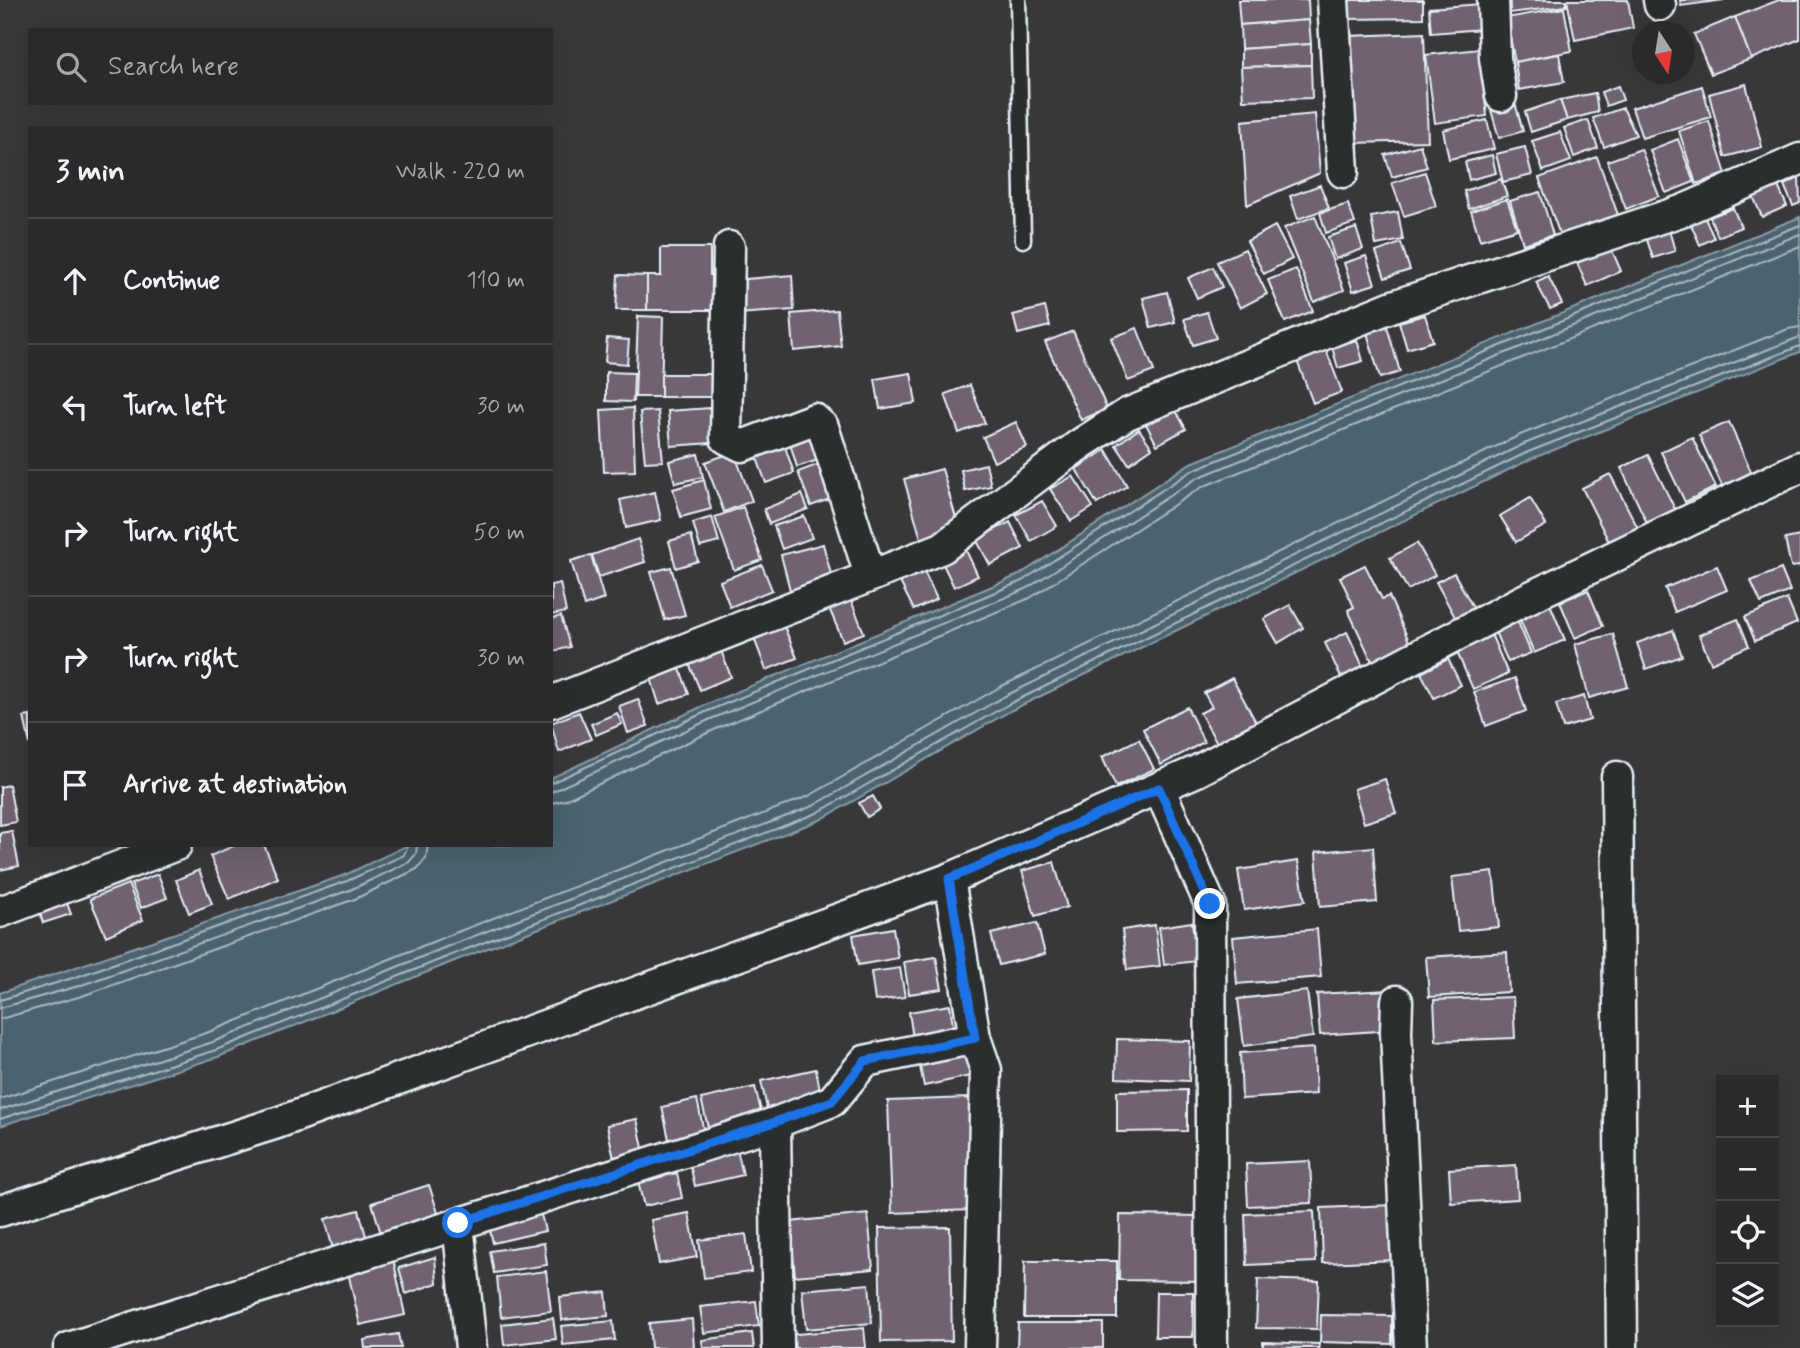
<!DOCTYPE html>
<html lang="en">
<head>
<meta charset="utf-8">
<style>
  body { margin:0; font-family:Mynerve,sans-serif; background:#363638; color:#f1f3f6 }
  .controls { position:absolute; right:21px; bottom:21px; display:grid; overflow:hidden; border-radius:0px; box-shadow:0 7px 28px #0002 }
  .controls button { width:63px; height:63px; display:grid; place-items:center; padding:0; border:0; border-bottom:2px solid #464648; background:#2a2a2c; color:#f1f3f6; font:35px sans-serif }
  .compass { position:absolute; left:1632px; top:21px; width:63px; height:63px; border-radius:50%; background:#2a2a2c; box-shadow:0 7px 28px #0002; rotate:168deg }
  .stop { position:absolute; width:21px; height:21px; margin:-16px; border:5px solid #1a73e8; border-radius:50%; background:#fff }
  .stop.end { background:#1a73e8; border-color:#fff; box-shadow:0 2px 7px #0008 }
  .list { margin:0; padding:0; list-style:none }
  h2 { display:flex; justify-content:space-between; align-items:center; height:91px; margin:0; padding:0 28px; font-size:30px }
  h2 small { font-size:23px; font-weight:400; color:#a5a7a9 }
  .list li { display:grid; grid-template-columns:46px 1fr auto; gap:21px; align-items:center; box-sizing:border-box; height:126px; padding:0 28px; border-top:2px solid #464648 }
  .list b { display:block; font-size:26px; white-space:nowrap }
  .list em { font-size:23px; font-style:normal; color:#a5a7a9 }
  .icon { flex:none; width:38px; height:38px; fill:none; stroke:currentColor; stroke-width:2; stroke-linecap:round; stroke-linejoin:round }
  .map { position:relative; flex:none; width:1800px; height:1348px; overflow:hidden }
  .search { position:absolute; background:#2a2a2c; box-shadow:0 7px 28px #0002; left:28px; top:28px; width:525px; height:77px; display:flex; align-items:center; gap:18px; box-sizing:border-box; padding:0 24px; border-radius:0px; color:#a5a7a9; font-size:26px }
  .panel { position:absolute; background:#2a2a2c; box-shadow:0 7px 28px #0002; left:28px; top:126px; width:525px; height:721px; border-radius:0px }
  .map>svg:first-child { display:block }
</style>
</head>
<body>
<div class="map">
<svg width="1800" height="1348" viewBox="0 0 1800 1348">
  <rect width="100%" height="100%" fill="#38383b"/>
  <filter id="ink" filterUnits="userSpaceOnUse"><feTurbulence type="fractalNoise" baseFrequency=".0143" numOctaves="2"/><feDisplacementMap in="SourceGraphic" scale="14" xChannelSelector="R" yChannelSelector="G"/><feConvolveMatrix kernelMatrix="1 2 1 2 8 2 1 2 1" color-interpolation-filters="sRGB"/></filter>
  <g filter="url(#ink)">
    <!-- water -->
    <polygon fill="#4c6370" stroke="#8a9ca6" stroke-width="2" points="1800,217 1800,352 1531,459 1012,710 820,820 457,960 218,1057 0,1126 0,993 345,875 408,845 551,845 551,778 705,705 1019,575 1189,464"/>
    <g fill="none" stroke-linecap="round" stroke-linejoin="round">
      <!-- shore -->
      <g stroke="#aab8c2" stroke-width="2">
        <polyline points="551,783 708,711 1022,581 1193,470 1800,225"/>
        <polyline points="551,792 711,719 1026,589 1197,478 1800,234"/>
        <polyline points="551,803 565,800 716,729 1030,598 1202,487 1800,246"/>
        <polyline points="0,1000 76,977 347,881 404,855 408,845"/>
        <polyline points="0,1008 79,986 350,890 409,862 416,854 417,845"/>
        <polyline points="0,1019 82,996 355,899 417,869 426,858 428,845"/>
        <polyline points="0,1099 209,1032 447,936 809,796 1000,687 1520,435 1788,329 1800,327"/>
        <polyline points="0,1110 213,1042 451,945 813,806 1005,696 1524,444 1800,337"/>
        <polyline points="0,1119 216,1050 454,954 817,813 1009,704 1528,452 1800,346"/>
      </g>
    </g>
    <!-- building -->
    <g fill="#6f6270" stroke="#e8f1f8" stroke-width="2">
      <polygon points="1238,0 1308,0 1309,20 1240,25"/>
      <polygon points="1349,0 1423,0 1423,18 1349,19"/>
      <polygon points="1509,0 1566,0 1566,6 1510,13"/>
      <polygon points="1567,0 1628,0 1633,28 1575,40"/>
      <polygon points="1680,0 1724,0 1681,6"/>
      <polygon points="1779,0 1800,0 1800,39 1751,59 1735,17"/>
      <polygon points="1481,4 1483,29 1431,33 1429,8"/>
      <polygon points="1564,8 1572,51 1515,62 1506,18"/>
      <polygon points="1735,17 1751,59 1711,74 1694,34"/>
      <polygon points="1309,20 1311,44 1241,49 1240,25"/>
      <polygon points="1424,33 1428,141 1353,143 1349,36"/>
      <polygon points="1311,44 1311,65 1241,67 1241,49"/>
      <polygon points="1479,49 1487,116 1435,123 1426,55"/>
      <polygon points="1559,54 1564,82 1519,90 1515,62"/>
      <polygon points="1311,65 1312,98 1243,100 1241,67"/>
      <polygon points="1746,84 1762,147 1725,157 1709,94"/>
      <polygon points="1618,86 1623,100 1606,106 1601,92"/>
      <polygon points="1702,86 1711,117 1642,138 1632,108"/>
      <polygon points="1595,93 1598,112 1567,120 1560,100"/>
      <polygon points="1560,100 1567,120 1531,132 1525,112"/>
      <polygon points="1515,103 1523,131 1499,138 1491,110"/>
      <polygon points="1623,108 1636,135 1604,147 1593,118"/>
      <polygon points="1315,114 1320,173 1247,205 1242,121"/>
      <polygon points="1487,120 1494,149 1449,159 1443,130"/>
      <polygon points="1588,120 1598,148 1574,157 1564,128"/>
      <polygon points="1709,121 1726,174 1696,184 1679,131"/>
      <polygon points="1560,132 1571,161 1543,171 1532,141"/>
      <polygon points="1678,139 1694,182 1666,193 1650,150"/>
      <polygon points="1420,145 1427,167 1392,177 1385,155"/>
      <polygon points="1525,147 1532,175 1503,182 1496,154"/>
      <polygon points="1641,149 1659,196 1626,209 1607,161"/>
      <polygon points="1492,155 1496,173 1469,180 1465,162"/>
      <polygon points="1597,157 1618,215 1560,235 1539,178"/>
      <polygon points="1425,172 1436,206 1404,216 1392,183"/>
      <polygon points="1799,178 1800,203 1793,206 1784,185"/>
      <polygon points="1501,179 1507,196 1469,209 1464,191"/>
      <polygon points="1777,184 1787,206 1762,217 1752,194"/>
      <polygon points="1320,185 1329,208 1298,219 1290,196"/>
      <polygon points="1540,192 1553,235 1523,244 1510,201"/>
      <polygon points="1507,199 1517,229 1480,240 1471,211"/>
      <polygon points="1348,204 1355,223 1326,233 1320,213"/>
      <polygon points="1733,208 1741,227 1718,237 1710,217"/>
      <polygon points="1398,212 1403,240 1376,245 1371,217"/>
      <polygon points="1703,214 1714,238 1700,245 1689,220"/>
      <polygon points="1315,216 1344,290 1314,302 1284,228"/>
      <polygon points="1275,226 1292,259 1264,274 1247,241"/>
      <polygon points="1356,228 1363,249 1335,259 1328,237"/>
      <polygon points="1669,230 1675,251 1653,258 1646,237"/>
      <polygon points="1401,243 1410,270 1385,278 1376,252"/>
      <polygon points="661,248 710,248 710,275 715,275 715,310 647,310 647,276 661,276"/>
      <polygon points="1611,248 1621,271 1587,286 1577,263"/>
      <polygon points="1245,249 1267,294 1240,308 1217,262"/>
      <polygon points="1366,256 1375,284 1353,291 1344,263"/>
      <polygon points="1213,267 1222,287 1197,298 1188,278"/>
      <polygon points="1296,269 1313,311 1285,322 1268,280"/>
      <polygon points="618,275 647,276 647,310 616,310"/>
      <polygon points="792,275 794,310 738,314 735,280"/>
      <polygon points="1548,276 1562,304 1550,309 1536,282"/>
      <polygon points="1167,292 1175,322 1151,328 1143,298"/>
      <polygon points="1045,307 1050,326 1018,334 1013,315"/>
      <polygon points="837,310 841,346 794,351 791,314"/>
      <polygon points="1207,312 1216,338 1193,345 1184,319"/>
      <polygon points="1425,315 1433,341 1407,349 1399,322"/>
      <polygon points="638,316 663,317 661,397 635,397"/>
      <polygon points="1386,323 1400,372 1380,378 1366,329"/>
      <polygon points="1137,328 1154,371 1128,381 1111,338"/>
      <polygon points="1073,331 1107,409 1081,420 1045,342"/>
      <polygon points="607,338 629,340 627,364 605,362"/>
      <polygon points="1357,340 1363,361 1338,368 1332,347"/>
      <polygon points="1325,347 1342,392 1313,403 1296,358"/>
      <polygon points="606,372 634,373 633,402 606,401"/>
      <polygon points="911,373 916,403 880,409 875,379"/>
      <rect x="661" y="374" width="55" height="23"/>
      <polygon points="970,385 985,423 959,433 945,394"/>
      <polygon points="633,408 635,471 604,472 601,410"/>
      <polygon points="710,408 712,443 671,446 668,411"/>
      <polygon points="1175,409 1186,429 1157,445 1146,424"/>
      <polygon points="658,411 663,461 645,462 640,412"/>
      <polygon points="1016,422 1027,447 994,462 983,437"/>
      <polygon points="1729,422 1752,474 1723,488 1699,435"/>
      <polygon points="1139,429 1152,448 1129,464 1116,445"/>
      <polygon points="813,432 821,459 797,467 789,440"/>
      <polygon points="1692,437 1716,487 1685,502 1661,452"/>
      <polygon points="783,441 794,473 766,483 754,450"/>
      <polygon points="1106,450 1127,486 1097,504 1076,469"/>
      <polygon points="734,452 752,501 724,512 705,462"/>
      <polygon points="698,454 703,477 675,483 669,461"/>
      <polygon points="1648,455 1676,511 1648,525 1621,468"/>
      <polygon points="822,463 835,497 811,506 798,472"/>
      <polygon points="986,464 991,486 965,491 961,470"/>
      <polygon points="942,469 959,529 921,539 904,479"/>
      <polygon points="1610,474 1640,532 1611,546 1582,488"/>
      <polygon points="1073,476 1093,507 1071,521 1050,489"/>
      <polygon points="704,480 711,509 681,517 673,489"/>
      <polygon points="655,492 661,520 626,528 620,500"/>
      <polygon points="802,494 808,509 769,524 764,509"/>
      <polygon points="1530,498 1546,525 1516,542 1500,516"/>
      <polygon points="1042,501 1057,526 1031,541 1016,515"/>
      <polygon points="743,507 762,560 734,570 715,517"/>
      <polygon points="804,516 812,538 782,549 774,526"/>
      <polygon points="712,517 719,542 700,547 693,523"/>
      <polygon points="1010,522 1023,548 990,565 976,539"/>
      <polygon points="691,535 698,561 676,568 669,541"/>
      <polygon points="1800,536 1800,566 1791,567 1785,539"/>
      <polygon points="638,539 645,562 599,577 592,555"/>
      <polygon points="1417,543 1435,575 1408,590 1390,558"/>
      <polygon points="823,544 832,578 790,590 781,555"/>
      <polygon points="964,546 978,576 954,587 940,558"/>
      <polygon points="591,555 604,599 584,606 571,561"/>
      <polygon points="762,565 772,590 730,607 720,581"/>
      <polygon points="1365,565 1382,599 1389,596 1413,650 1375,668 1348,610 1354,607 1340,577"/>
      <polygon points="1717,566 1727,590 1675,612 1665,588"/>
      <polygon points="671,567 685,615 665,620 651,572"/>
      <polygon points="922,567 937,599 914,610 898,578"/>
      <polygon points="1781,569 1790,591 1761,603 1751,581"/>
      <polygon points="1454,573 1474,609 1456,619 1436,582"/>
      <polygon points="560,583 566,612 551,615 551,585"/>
      <polygon points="1588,590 1603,626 1575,638 1560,602"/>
      <polygon points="1787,599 1797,623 1755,641 1745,617"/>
      <polygon points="851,600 864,633 843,641 829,608"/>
      <polygon points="1550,604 1565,640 1534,653 1519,617"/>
      <polygon points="1290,605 1303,628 1278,643 1264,619"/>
      <polygon points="561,616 570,647 551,652 551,619"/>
      <polygon points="1738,619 1749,646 1711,663 1699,635"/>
      <polygon points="1518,622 1531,653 1508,662 1495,632"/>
      <polygon points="783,624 797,658 766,670 753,635"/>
      <polygon points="1673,630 1682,656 1646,669 1637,643"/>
      <polygon points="1347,632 1366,673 1344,684 1325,643"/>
      <polygon points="1491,634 1508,674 1473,689 1456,650"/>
      <polygon points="1613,634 1628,687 1589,698 1575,644"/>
      <polygon points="720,648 731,677 700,690 688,661"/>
      <polygon points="1448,659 1461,685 1434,698 1421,673"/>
      <polygon points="680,669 689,694 659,704 651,678"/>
      <polygon points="1232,678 1256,722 1217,743 1200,713 1212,707 1204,693"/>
      <polygon points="1515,678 1526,711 1486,726 1474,692"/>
      <polygon points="1584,696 1590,720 1563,728 1556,704"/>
      <polygon points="638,699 648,726 628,733 619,706"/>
      <polygon points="1187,707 1204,742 1161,765 1143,729"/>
      <polygon points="579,712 591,739 559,752 551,723"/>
      <polygon points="617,713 622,724 596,735 591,724"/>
      <polygon points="30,716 30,744 24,717"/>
      <polygon points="1139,739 1154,769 1116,787 1102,757"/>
      <polygon points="1385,779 1396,813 1364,823 1354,789"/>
      <polygon points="9,785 16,822 0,825 0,787"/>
      <polygon points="873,796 880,809 867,817 859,803"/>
      <polygon points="12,831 19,866 0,870 0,833"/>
      <polygon points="236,845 264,845 278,878 229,899 210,856"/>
      <polygon points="1373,847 1377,902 1320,907 1316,852"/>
      <polygon points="1298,861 1305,901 1244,910 1238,870"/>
      <polygon points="1054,862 1067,907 1035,916 1022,871"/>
      <polygon points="199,870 212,904 189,913 176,880"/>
      <polygon points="1493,872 1499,927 1458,931 1452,877"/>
      <polygon points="158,874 167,898 141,908 131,884"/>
      <polygon points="128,884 143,920 106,936 90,899"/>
      <polygon points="65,898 71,914 43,923 38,907"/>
      <polygon points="1192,922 1197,961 1164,965 1159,927"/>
      <polygon points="1037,923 1045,954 999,965 991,934"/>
      <polygon points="1155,925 1160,966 1127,970 1122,930"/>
      <polygon points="893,928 898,958 858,965 853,935"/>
      <polygon points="1317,929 1321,977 1237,984 1233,937"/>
      <polygon points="1507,952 1509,992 1429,997 1426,957"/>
      <polygon points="936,957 942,989 909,994 904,962"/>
      <polygon points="900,968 905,997 875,1001 871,972"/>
      <polygon points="1389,990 1392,1030 1320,1035 1317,994"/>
      <polygon points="1307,991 1313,1037 1244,1046 1238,999"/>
      <polygon points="1513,997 1515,1038 1436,1041 1434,1000"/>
      <polygon points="950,1005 955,1038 914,1045 909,1012"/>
      <polygon points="1117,1039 1190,1041 1189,1081 1116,1078"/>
      <polygon points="969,1046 975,1075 924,1086 918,1057"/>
      <polygon points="1314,1048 1316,1094 1242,1099 1240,1053"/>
      <polygon points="816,1069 822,1101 768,1113 761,1081"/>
      <polygon points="755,1087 762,1115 708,1127 701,1099"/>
      <polygon points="1187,1090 1187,1131 1117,1132 1117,1091"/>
      <polygon points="969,1098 973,1210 892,1213 888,1101"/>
      <polygon points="697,1099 705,1137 670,1144 662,1107"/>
      <polygon points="637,1119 644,1153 614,1159 607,1125"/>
      <polygon points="736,1145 743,1175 695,1186 688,1156"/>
      <polygon points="1310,1161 1312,1203 1248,1206 1246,1164"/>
      <polygon points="1516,1165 1518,1199 1451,1203 1449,1169"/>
      <polygon points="677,1173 682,1198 644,1206 638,1182"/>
      <polygon points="429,1185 440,1219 382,1237 372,1203"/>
      <polygon points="1393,1205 1395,1260 1323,1263 1321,1208"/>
      <polygon points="539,1206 545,1231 493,1243 487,1218"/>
      <polygon points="359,1210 368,1244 334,1253 325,1219"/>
      <polygon points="1314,1211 1316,1262 1247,1265 1245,1214"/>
      <polygon points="689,1213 697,1257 659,1264 651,1220"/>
      <polygon points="868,1214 873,1269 795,1276 790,1222"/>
      <polygon points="1120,1215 1202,1216 1202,1281 1119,1280"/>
      <polygon points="950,1227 952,1341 881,1342 879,1228"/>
      <polygon points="746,1234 751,1272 704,1278 699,1240"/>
      <polygon points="544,1243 547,1265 494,1273 490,1251"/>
      <polygon points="435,1257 437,1283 406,1294 399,1268"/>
      <polygon points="393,1258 405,1315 360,1325 347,1268"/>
      <polygon points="1025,1261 1117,1261 1117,1318 1024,1318"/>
      <polygon points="546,1271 551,1311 501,1317 497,1277"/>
      <polygon points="1258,1279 1319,1281 1317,1329 1256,1328"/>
      <polygon points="869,1284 872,1323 806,1329 802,1290"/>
      <polygon points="606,1292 608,1316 562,1320 560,1297"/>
      <polygon points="1156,1292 1193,1292 1193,1337 1155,1337"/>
      <polygon points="756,1301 759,1326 704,1333 700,1307"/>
      <polygon points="1321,1315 1392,1316 1392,1344 1320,1342"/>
      <polygon points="553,1318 556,1339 504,1345 502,1324"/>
      <polygon points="692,1319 694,1348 651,1348 649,1323"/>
      <polygon points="613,1321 615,1340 563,1345 561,1326"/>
      <polygon points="1018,1323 1103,1323 1103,1348 1017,1348"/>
      <polygon points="864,1328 866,1348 787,1348 786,1335"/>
      <polygon points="752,1333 754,1348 703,1348 702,1340"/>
      <polygon points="398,1334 401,1348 365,1348 364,1340"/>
      <polygon points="1263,1342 1319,1344 1319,1348 1263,1348"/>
    </g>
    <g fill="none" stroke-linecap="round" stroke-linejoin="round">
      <defs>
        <polyline id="lane" points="1018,0 1023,240"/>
        <g id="street">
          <polyline points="1333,0 1343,172"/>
          <polyline points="1493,0 1495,58 1501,96"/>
          <polyline points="1659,0 1660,5"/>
          <polyline points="729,247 726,438 742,446 814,419 823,427 870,575"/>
          <polyline points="551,702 942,548 1079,445 1127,414 1393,306 1684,210 1800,159"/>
          <polyline points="1617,777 1622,1348"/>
          <polyline points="1159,788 1210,904 1212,1348"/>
          <polyline points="949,879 975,1038"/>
          <polyline points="0,912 176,845"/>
          <polyline points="1397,1001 1396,1032 1411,1348"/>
          <polyline points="775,1123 778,1348"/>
          <polyline points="0,1211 277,1123 949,879 1197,771 1522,601 1800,467"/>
          <polyline points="458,1223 471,1348"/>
          <polyline points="69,1348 775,1123 832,1101 865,1061 975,1038 986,1070 980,1348"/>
        </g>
      </defs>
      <!-- lane casing -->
      <use href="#lane" stroke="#e8f1f8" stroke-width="19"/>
      <!-- street casing -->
      <use href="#street" stroke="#e8f1f8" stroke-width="35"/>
      <!-- lane -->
      <use href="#lane" stroke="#2a2d2e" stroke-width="14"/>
      <!-- street -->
      <use href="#street" stroke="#2a2d2e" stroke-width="30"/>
    </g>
  </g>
  <g fill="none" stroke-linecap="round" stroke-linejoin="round" filter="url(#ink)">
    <!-- route -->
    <polyline stroke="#1a73e8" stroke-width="9" points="458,1223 775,1122 832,1101 865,1061 975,1038 949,879 1159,788 1210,904"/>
  </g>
</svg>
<div class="controls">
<button>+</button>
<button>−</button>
<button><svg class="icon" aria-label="locate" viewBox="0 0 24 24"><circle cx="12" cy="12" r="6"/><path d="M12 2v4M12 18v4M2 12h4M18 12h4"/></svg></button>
<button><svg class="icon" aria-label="layers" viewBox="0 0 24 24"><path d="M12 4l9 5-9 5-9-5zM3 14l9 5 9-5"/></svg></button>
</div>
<svg class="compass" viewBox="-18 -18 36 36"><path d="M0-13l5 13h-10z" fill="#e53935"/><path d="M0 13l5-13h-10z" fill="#a5a7a9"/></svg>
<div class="stop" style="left:458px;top:1223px"></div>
<div class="stop end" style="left:1210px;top:904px"></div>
<div class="search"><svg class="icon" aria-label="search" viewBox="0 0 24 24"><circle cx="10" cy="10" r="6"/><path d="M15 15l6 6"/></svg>Search here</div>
<section class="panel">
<h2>3 min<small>Walk · 220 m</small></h2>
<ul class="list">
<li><svg class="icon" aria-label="ahead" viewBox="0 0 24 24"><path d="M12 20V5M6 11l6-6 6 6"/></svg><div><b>Continue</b></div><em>110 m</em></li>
<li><svg class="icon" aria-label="left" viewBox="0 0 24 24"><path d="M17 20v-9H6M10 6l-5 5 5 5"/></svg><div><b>Turn left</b></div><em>30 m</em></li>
<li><svg class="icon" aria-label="right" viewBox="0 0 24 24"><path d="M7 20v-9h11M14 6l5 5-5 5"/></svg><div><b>Turn right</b></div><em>50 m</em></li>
<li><svg class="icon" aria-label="right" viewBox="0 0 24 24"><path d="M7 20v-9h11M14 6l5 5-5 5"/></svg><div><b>Turn right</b></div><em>30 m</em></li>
<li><svg class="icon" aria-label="arrive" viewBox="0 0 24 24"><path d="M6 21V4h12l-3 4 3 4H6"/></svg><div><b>Arrive at destination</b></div></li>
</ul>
</section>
</div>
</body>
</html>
